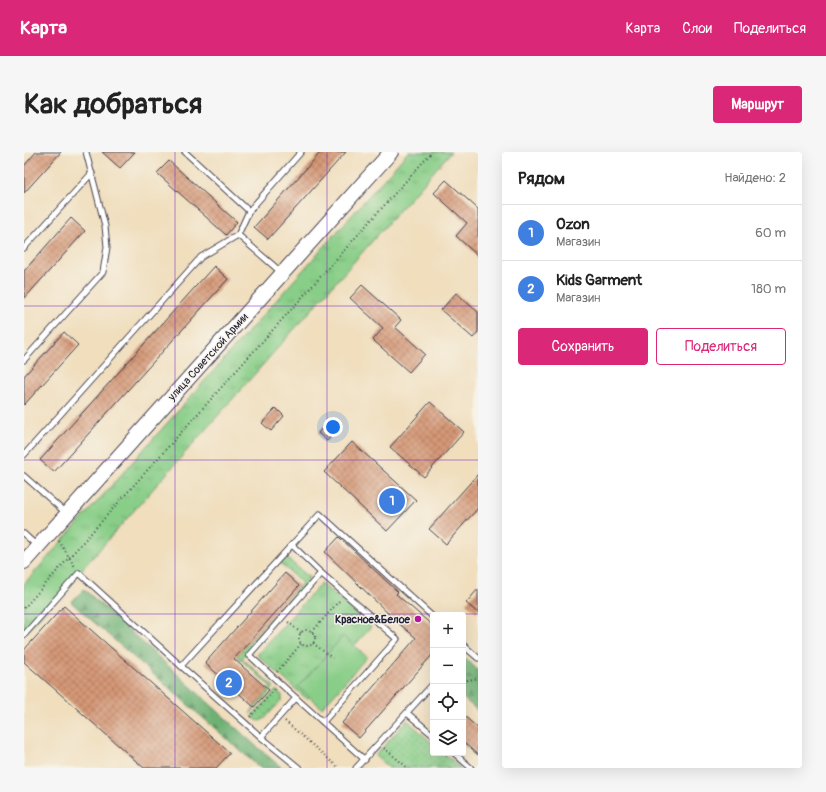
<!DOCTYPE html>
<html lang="ru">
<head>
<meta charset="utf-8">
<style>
  body { margin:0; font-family:Pangolin,sans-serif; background:#f6f6f6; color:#222 }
  .controls { position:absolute; right:12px; bottom:12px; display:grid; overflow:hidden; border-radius:4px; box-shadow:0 4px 16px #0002 }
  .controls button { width:36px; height:36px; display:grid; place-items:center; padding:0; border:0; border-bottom:1px solid #e0e0e0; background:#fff; color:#222; font:20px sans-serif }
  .you { position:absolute; left:309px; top:275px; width:14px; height:14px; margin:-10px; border:3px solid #fff; border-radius:50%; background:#1a73e8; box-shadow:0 0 0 6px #1a73e833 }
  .badge { display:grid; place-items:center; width:26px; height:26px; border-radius:50%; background:#db2777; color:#fff; font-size:13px; font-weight:700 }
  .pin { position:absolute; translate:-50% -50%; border:2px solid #fff; box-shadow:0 1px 4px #0006 }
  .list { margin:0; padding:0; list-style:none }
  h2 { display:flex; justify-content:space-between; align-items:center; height:52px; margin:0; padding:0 16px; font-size:17px }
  h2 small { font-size:13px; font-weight:400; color:#767676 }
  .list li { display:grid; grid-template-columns:26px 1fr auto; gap:12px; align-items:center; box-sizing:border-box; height:56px; padding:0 16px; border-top:1px solid #e0e0e0 }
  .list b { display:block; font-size:15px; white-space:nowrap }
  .list p { margin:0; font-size:13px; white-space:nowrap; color:#767676 }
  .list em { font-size:13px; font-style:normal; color:#767676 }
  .actions { display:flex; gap:8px; padding:12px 16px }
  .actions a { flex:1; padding:9px 0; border:1px solid #db2777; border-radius:4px; text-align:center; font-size:14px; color:#db2777 }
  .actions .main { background:#db2777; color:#fff }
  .icon { flex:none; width:22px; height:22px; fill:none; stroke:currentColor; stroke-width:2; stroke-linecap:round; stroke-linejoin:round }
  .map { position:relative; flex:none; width:454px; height:616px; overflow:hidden; border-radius:4px }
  header { display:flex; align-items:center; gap:24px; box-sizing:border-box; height:56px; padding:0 20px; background:#db2777; color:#fff }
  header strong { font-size:19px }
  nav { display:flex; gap:22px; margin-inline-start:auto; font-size:14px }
  .intro { display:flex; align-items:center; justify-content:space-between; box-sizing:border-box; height:96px; padding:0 24px }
  h1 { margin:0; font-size:28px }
  .button { padding:10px 18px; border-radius:4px; background:#db2777; color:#fff; font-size:14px; font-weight:700 }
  main { display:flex; gap:24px; padding:0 24px }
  aside { flex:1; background:#fff; border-radius:4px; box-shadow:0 4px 16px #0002 }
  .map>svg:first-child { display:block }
</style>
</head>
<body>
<header>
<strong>Карта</strong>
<nav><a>Карта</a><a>Слои</a><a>Поделиться</a></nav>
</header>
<div class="intro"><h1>Как добраться</h1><a class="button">Маршрут</a></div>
<main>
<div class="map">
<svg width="454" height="616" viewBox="0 0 454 616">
  <defs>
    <pattern id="grass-dots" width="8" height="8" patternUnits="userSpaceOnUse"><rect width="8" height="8" fill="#89ce88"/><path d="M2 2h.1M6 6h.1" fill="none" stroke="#76b176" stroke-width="1.8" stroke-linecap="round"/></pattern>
    <pattern id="forest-firs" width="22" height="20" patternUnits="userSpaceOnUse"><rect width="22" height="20" fill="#6eb174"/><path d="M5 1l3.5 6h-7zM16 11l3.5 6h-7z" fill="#5a9060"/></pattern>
    <pattern id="park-tufts" width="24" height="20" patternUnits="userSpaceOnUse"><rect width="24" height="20" fill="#89ce88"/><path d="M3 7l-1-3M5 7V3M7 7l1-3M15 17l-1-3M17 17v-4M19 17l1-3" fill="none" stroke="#76b176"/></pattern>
    <pattern id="building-cross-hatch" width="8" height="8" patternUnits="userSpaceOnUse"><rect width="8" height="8" fill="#d59877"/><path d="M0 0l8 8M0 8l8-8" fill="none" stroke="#ac7c63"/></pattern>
  </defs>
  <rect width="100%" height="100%" fill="#f7f3e8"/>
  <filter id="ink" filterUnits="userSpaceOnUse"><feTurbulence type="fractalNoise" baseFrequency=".025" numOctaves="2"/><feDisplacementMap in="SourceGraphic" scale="8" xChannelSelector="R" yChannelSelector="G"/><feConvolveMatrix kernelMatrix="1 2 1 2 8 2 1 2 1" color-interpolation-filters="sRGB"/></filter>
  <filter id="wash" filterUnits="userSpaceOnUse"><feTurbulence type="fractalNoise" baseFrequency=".012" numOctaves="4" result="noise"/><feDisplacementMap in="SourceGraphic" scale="16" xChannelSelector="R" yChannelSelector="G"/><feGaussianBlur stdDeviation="0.9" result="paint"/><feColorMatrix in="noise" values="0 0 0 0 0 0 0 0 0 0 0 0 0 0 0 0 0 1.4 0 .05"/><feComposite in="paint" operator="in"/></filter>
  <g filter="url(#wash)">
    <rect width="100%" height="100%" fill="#f0debd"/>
    <!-- grass -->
    <g fill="url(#grass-dots)" stroke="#567862">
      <polygon points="264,407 285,425 282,434 218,506 250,535 226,562 230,555 247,535 213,504 278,431 254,409"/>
      <polygon points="252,538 258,543 258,548 239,568 234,569 228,564"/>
      <polygon points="383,568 409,592 409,601 420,601 437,616 365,616 351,604"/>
    </g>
    <!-- forest -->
    <g fill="url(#forest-firs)" stroke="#486a58">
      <polygon points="60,437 232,594 258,616 236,616 47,450"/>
      <polygon points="442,507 454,518 454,559 439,546 439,510"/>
    </g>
    <!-- park -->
    <g fill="url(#park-tufts)" stroke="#567862">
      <polygon points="384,0 427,0 0,483 0,432"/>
      <polygon points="297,431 347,475 283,547 233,503"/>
    </g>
    <!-- pitch -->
    <polygon fill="#89ce88" stroke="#567862" points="319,484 343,505 298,556 274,535"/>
    <g id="blocks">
      <!-- building -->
      <g fill="url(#building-cross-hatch)">
        <polygon points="12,0 37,0 0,41 0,14"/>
        <polygon points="78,0 111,0 96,16"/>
        <polygon points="297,0 322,0 244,87 230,75"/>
        <polygon points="145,9 213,70 202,83 133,21"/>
        <polygon points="422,28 454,57 454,104 432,84 443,71 410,41"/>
        <polygon points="47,66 61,79 0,147 0,119"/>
        <polygon points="190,114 204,127 30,320 16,308"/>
        <polygon points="338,133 377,168 371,175 401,202 385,220 349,188 359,176 326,146"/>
        <polygon points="432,141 454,160 454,180 449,186 417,158"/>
        <polygon points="40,180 54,193 0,253 0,224"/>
        <polygon points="406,250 440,280 400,325 366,295"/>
        <polygon points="252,256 260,264 247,279 238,271"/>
        <polygon points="306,267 314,275 303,289 294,281"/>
        <polygon points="328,290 392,348 363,379 300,320"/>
        <polygon points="454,322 454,356 422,392 405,377"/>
        <polygon points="315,385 374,440 372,442 409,474 409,502 335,586 318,571 392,486 370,467 301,400"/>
        <polygon points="261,421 275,434 210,507 245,538 230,555 181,511"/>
        <polygon points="454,437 454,461 442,451"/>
        <polygon points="40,454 206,601 192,616 120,616 0,510 0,498"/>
        <polygon points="439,563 454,576 454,603 439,590"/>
      </g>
    </g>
  </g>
  <g filter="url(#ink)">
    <use href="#blocks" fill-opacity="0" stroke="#413e4e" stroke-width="1"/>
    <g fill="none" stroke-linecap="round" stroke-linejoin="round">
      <defs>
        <g id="service">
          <polyline points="161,0 225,59"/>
          <polyline points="214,83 225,59 277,0"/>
          <polyline points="0,96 68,21"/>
          <polyline points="0,208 79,120 83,95 81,74 62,0"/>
          <polyline points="0,303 177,105 214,83 258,121"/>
          <polyline points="0,324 43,362"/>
          <polyline points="0,382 13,394"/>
          <polyline points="268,393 297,421 225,503 272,546"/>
          <polyline points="297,421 373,487 299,570"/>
          <polyline points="0,483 55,421 157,514 296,362 409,465"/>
          <polyline points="439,493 454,506"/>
          <polyline points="157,514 237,585 275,616"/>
          <polyline points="383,561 409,583"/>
          <polyline points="237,585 272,546 341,608"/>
          <polyline points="430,601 447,616"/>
          <polyline points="332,616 409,532"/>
        </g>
        <polyline id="secondary" points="0,410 367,0"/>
      </defs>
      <!-- service casing -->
      <use href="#service" stroke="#413e4e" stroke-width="7"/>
      <!-- secondary casing -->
      <use href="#secondary" stroke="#413e4e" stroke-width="16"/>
      <!-- path -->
      <g stroke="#413e4e" stroke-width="2" stroke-dasharray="1 3" stroke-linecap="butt">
        <polyline points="35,389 51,415"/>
        <polyline points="0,456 408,0"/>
        <polyline points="264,470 277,481"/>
        <circle cx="283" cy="486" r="8"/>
        <polyline points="288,480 316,448"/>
        <polyline points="289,491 308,506"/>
        <polyline points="253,520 277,492"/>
        <polyline points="439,529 454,526"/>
        <polyline points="226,565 251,537"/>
        <polyline points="261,569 315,616"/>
        <polyline points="360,596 384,616"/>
        <polyline points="419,601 423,605"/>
      </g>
      <!-- service -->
      <use href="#service" stroke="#fff" stroke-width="5"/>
      <!-- secondary -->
      <use href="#secondary" stroke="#fff" stroke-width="14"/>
    </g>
  </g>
  <!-- grid -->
  <path fill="none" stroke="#7b2cbf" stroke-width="1" stroke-opacity="0.55" d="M151 0V616M303 0V616M0 154H454M0 308H454M0 462H454"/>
  <!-- markers -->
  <circle fill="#b5179e" stroke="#f7f3e8" stroke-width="1.5" cx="394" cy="467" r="4"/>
  <g text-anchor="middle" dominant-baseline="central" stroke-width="3" stroke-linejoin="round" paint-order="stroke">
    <!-- street labels -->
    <g font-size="11" fill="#22223b" stroke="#f7f3e8">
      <text transform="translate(184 205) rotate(-48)">улица Советской Армии</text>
    </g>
    <!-- poi labels -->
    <g font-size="11" font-weight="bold" fill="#22223b" stroke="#f7f3e8" text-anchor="end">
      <text x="386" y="467">Красное&amp;Белое</text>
    </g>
  </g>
</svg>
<div class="controls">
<button>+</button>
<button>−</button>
<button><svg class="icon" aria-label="locate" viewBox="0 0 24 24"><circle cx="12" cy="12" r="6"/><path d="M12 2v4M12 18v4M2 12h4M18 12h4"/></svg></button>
<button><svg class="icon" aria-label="layers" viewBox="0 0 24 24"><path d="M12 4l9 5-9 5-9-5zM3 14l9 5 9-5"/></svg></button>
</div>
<div class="you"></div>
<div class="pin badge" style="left:368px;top:349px;background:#3f7fe0">1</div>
<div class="pin badge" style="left:205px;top:531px;background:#3f7fe0">2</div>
</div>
<aside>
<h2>Рядом<small>Найдено: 2</small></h2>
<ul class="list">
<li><span class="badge" style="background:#3f7fe0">1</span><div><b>Ozon</b><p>Магазин</p></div><em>60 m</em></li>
<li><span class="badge" style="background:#3f7fe0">2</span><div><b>Kids Garment</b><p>Магазин</p></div><em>180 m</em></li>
</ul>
<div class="actions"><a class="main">Сохранить</a><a>Поделиться</a></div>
</aside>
</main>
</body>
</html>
